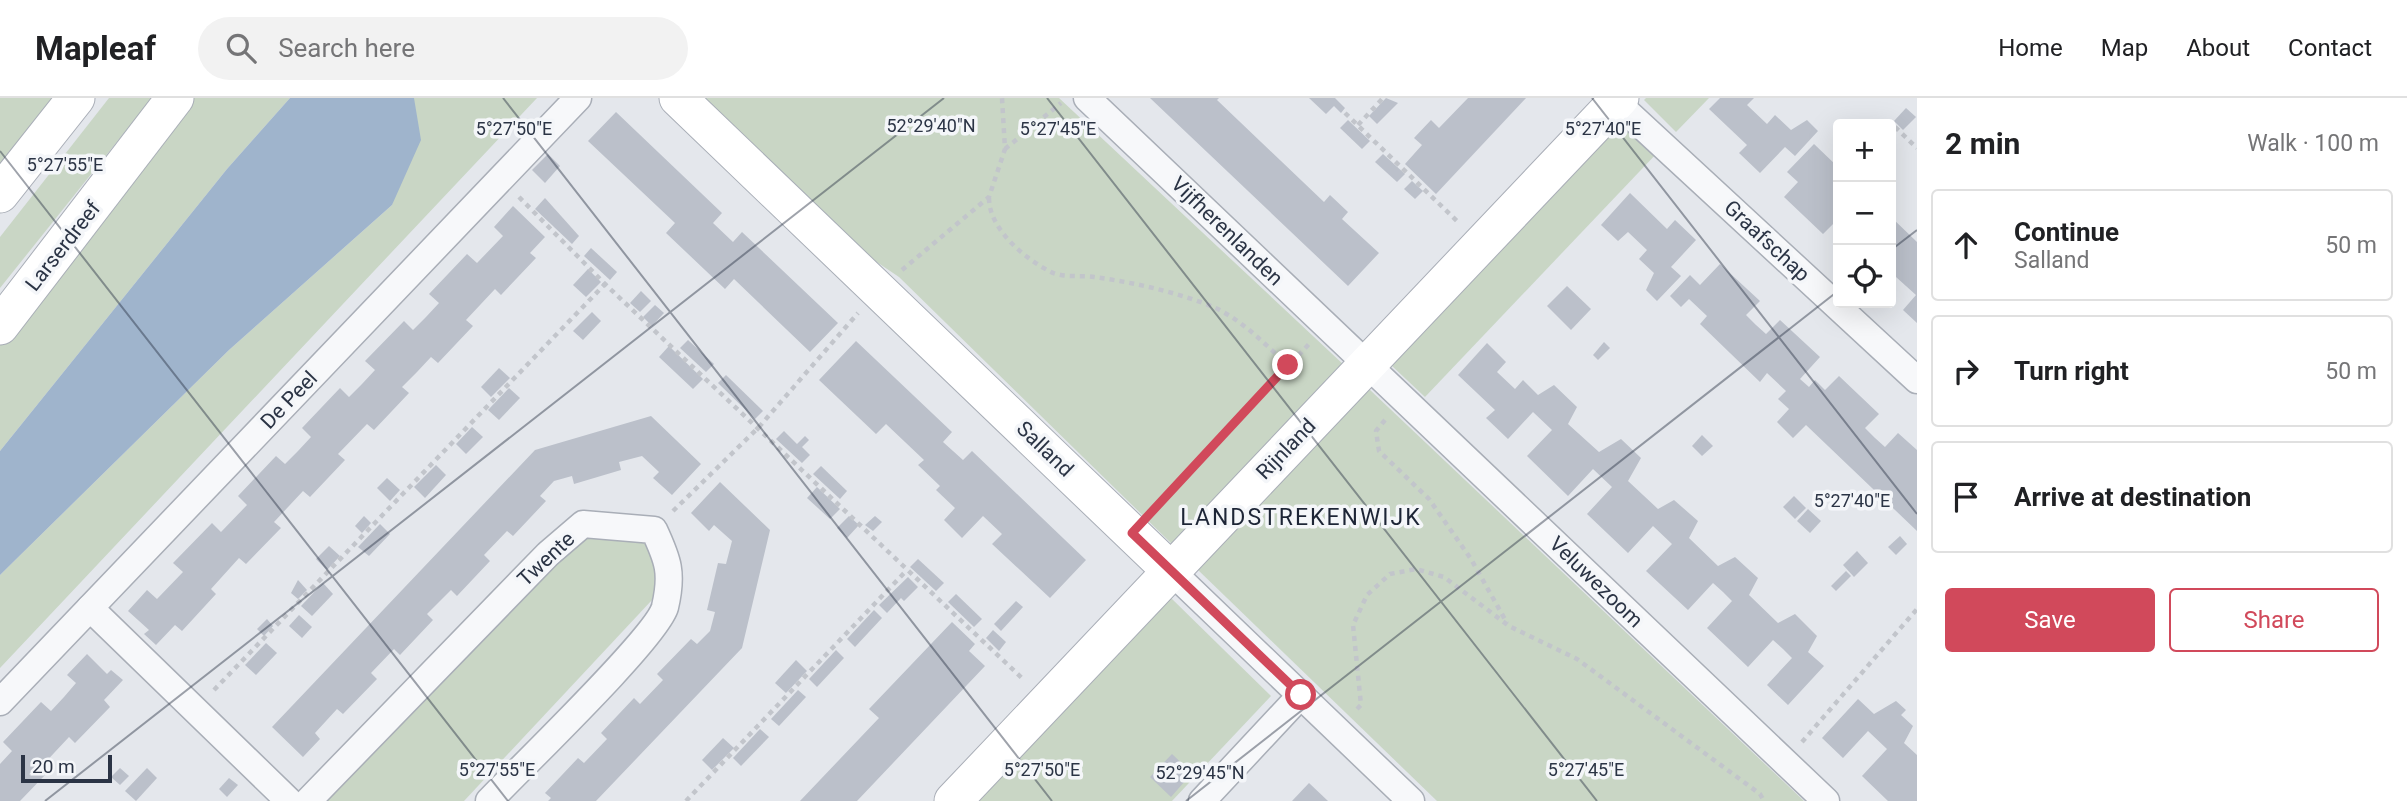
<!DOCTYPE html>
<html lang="en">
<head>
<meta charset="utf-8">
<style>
  body { margin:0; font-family:Roboto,sans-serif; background:#f2f2f2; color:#202124 }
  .controls { position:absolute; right:21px; top:21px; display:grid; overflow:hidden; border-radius:7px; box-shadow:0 7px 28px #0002 }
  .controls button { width:63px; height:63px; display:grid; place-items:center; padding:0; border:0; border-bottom:2px solid #e0e0e0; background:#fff; color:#202124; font:35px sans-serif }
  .scale { position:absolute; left:21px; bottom:18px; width:91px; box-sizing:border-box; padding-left:7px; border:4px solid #2b3445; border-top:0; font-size:19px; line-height:24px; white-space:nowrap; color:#2b3445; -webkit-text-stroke:5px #f4f6f9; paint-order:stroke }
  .stop { position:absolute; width:21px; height:21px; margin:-16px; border:5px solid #d1495b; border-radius:50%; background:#fff }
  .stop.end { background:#d1495b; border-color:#fff; box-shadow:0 2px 7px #0008 }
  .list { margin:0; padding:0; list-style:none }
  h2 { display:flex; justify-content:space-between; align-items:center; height:91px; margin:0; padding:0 28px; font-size:30px }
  h2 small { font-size:23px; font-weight:400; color:#757577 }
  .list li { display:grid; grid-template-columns:46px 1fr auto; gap:21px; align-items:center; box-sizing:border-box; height:112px; margin:0 14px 14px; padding:0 14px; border:2px solid #e0e0e0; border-radius:7px }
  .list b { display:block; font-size:26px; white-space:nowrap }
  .list p { margin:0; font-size:23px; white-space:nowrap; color:#757577 }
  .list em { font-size:23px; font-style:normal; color:#757577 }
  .actions { display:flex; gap:14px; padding:21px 28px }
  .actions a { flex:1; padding:16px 0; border:2px solid #d1495b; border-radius:7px; text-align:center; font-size:24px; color:#d1495b }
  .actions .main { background:#d1495b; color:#fff }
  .icon { flex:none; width:38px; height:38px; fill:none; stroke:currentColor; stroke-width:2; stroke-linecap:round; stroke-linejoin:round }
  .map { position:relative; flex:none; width:1917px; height:703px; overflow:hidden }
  header { display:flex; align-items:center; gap:42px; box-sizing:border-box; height:98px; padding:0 35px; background:#fff; border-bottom:2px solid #e0e0e0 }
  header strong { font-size:33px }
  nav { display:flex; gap:38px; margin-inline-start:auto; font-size:24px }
  .search { width:490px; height:63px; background:#f2f2f2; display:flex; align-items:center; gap:18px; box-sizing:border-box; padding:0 24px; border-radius:38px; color:#757577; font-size:26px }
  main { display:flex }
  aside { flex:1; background:#fff }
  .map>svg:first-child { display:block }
</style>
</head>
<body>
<header>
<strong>Mapleaf</strong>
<div class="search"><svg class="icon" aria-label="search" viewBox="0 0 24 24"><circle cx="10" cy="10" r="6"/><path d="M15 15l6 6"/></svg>Search here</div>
<nav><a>Home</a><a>Map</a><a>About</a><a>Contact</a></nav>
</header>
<main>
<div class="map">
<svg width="1917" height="703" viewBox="0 0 1917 703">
  <rect width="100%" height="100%" fill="#e4e7ec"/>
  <!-- green -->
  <g fill="#c9d6c5">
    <polygon points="0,0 59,0 0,74"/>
    <polygon points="109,0 152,0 0,190 0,139"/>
    <polygon points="191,0 290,0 227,71 0,353 0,244"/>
    <polygon points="414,0 537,0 0,570 0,477 229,252 392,107"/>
    <polygon points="696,0 1059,0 1345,268 1174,448 899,179 844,142"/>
    <polygon points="1646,0 1709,0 1676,34 1644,2"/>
    <polygon points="1626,21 1659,53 1425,299 1391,267"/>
    <polygon points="1369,291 1804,703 1437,703 1197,471"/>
    <path d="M586 436 644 443C658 460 661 482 652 502L464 703H327Z"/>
    <polygon points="1170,499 1271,598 1172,703 975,703"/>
  </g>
  <!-- water -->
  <polygon fill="#9fb4cc" points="290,0 414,0 421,42 392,107 229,252 0,477 0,353 227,71"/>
  <!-- building -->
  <g fill="#bbc0ca">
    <polygon points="1150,0 1219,0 1217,2 1324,104 1330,97 1348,114 1342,121 1379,155 1348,188"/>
    <polygon points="1309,0 1335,0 1345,10 1341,15 1334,8 1326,16"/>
    <polygon points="1386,0 1398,5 1377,26 1369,18"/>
    <polygon points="1468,0 1526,0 1436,96 1405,66 1422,47 1414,40 1431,22 1439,30"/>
    <polygon points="1720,0 1754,0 1747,7 1767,26 1775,17 1791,32 1807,22 1818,33 1795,58 1785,49 1760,75 1739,55 1747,47 1709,11"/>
    <polygon points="1906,10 1916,19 1903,32 1894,23"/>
    <polygon points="616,14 722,115 713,125 733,144 742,134 838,225 810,254 734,181 725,191 666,135 675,125 588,43"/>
    <polygon points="1348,22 1370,43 1362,51 1340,30"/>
    <polygon points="1814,46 1838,69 1838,121 1823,136 1784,99 1798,84 1787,74"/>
    <polygon points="548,56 560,68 545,85 532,72"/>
    <polygon points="1383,56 1405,76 1397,84 1375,64"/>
    <polygon points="1412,83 1423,93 1415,101 1404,91"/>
    <polygon points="1630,95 1667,131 1675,122 1696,142 1671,169 1681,178 1657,203 1646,192 1654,175 1639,161 1647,152 1628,134 1618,143 1601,127"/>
    <polygon points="545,100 579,138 572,146 535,111"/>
    <polygon points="513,108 545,139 530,155 536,160 501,197 495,191 466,222 473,228 438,265 431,259 417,274 402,289 409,295 374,332 367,326 338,356 345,362 310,399 303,393 289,408 274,424 281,430 246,466 239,460 211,491 216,496 182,533 175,527 156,547 144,536 149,532 128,513 147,492 157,501 183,474 173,465 212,425 221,434 247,407 238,398 276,358 285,366 298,353 311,339 302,330 340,290 349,299 362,286 375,272 365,263 404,223 413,232 426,219 439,205 429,196 467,156 477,165 503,138 494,129"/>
    <polygon points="1891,119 1917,144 1917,225 1903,212 1916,197 1896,179 1891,184"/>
    <polygon points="591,150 617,174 610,182 584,158"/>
    <polygon points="1720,166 1760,203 1746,217 1756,227 1766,236 1780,222 1820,259 1800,281 1809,289 1815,282 1825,292 1839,278 1879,316 1865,330 1875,340 1885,349 1898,335 1917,352 1917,433 1806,327 1793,340 1777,324 1789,311 1778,301 1786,293 1767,275 1760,284 1700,226 1707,218 1689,201 1681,209 1670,198 1690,177 1700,187"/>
    <polygon points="588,171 601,184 586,199 573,187"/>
    <polygon points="1567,188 1591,211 1571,232 1547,208"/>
    <polygon points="641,193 651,203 640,214 630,205"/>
    <polygon points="655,207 664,215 652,228 643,219"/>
    <polygon points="592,214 601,223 583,242 573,233"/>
    <polygon points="688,242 714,266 706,274 680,250"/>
    <polygon points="856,243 952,334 943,344 963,362 972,353 1086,462 1050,500 992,446 1002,436 983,418 962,440 944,422 955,410 936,392 940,388 918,367 924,362 886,326 876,336 819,282"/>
    <polygon points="1604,244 1610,250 1598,262 1593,257"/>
    <polygon points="1487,245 1506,264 1497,274 1515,291 1523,282 1538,297 1554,287 1577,309 1568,326 1599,354 1621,341 1641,360 1628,383 1658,411 1674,402 1698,423 1689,440 1718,468 1735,459 1758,480 1749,497 1778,525 1795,516 1817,538 1808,554 1824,568 1788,607 1767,587 1792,560 1783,551 1773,542 1748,569 1707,530 1732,503 1723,494 1713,485 1688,512 1646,473 1672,446 1653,428 1628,455 1587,416 1612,389 1593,371 1568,398 1527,358 1552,332 1533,314 1508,341 1486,320 1495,312 1458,277"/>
    <polygon points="669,248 703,281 693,291 659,259"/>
    <polygon points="499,270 510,280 491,299 481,289"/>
    <polygon points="726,277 763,313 755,321 718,285"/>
    <polygon points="509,290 520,300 499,322 488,312"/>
    <polygon points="651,318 701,366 672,397 653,380 659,374 642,358 619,364 621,372 574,386 572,378 554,383 540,398 546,403 513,438 507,433 484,457 490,463 457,498 451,492 427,516 433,522 400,557 394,551 371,575 377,581 343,616 337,611 315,635 320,641 303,659 272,629 535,352"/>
    <polygon points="472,329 483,339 466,356 456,346"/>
    <polygon points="784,333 797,346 805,338 809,342 802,349 810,357 802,365 776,341"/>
    <polygon points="1702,337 1713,348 1702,358 1692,348"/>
    <polygon points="436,367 446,377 425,400 414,389"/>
    <polygon points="821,368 847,393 840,401 813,376"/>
    <polygon points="387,380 400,392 390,403 377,390"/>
    <polygon points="720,384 770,432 742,550 596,703 548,703 551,700 545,695 578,660 584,665 607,641 601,635 634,600 640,606 663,582 657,576 691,541 697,546 710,533 715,514 707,512 718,465 726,466 732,443 714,427 709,433 691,415"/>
    <polygon points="817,389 840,411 830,421 807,400"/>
    <polygon points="1794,398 1806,410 1795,421 1783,409"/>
    <polygon points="1808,411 1821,423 1810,435 1797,423"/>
    <polygon points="364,418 371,425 362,435 355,428"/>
    <polygon points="849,418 859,427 847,440 837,430"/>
    <polygon points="875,418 882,424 873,433 865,427"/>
    <polygon points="380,426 390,436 369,458 358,449"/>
    <polygon points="1900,438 1907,446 1896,457 1888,449"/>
    <polygon points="329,448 340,458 327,472 316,461"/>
    <polygon points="1857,453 1868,465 1854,479 1843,467"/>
    <polygon points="918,461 944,485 936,493 910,469"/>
    <polygon points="1846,473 1851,478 1836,493 1831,488"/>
    <polygon points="908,479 918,489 904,503 901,500 887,515 879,507"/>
    <polygon points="298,482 307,492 298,501 291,495"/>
    <polygon points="323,485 333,496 312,518 301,508"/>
    <polygon points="956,496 982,521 974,529 948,504"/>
    <polygon points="1016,503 1023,509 1001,533 994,526"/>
    <polygon points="874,512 882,520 855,549 847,541"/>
    <polygon points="299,517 312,529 302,540 289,528"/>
    <polygon points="267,521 273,528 264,538 257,531"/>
    <polygon points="952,524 975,546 969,553 985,568 857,703 800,703 879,620 869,611"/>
    <polygon points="993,532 1006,544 999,553 986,540"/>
    <polygon points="266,545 277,555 256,577 245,567"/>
    <polygon points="836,552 844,560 817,589 809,581"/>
    <polygon points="87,556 107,576 111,572 123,582 104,602 110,609 75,645 69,639 40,670 46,676 20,703 0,703 0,666 12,653 3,644 41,604 51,613 64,599 76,585 67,577"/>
    <polygon points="796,562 807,573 786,595 775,585"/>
    <polygon points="798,592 806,599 779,628 771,621"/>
    <polygon points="1858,601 1874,616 1896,603 1906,612 1901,617 1913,628 1904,645 1917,657 1917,703 1888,703 1862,678 1887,651 1868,633 1843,660 1822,640"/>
    <polygon points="760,631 769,639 741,668 733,660"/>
    <polygon points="723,640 734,650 712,672 702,662"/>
    <polygon points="1172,656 1192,675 1171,699 1150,679"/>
    <polygon points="120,670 129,678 120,687 111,679"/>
    <polygon points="147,670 157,680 136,703 125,693"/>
    <polygon points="229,680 238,687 227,699 219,691"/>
    <polygon points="1309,685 1328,703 1292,703"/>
  </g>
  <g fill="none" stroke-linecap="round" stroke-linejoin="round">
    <defs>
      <g id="street">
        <polyline points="1087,0 1826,703"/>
        <polyline points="1616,4 1917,282"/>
        <polyline points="1170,472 1411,703"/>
        <polyline points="90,510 289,703"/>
        <polyline points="0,604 578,0"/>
        <path d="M308 703 548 456 583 426 654 432C668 462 673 475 665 509 657 539 519 671 489 703"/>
        <polyline points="1202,703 1301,597"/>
      </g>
      <g id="secondary">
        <polyline points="678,0 1170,472"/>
        <polyline points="0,96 76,0"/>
        <polyline points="0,228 175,0"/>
        <polyline points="953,703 1620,0"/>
      </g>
    </defs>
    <!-- street casing -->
    <use href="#street" stroke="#a9aeb7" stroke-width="29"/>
    <!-- secondary casing -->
    <use href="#secondary" stroke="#a9aeb7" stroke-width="39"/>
    <!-- path -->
    <g stroke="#c2c5cb" stroke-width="4.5" stroke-dasharray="5 5" stroke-linecap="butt">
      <polyline points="1345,15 1458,124"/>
      <polyline points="1358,27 1383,0"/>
      <polyline points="1895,29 1917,50"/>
      <polyline points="1005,51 1061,5"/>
      <polyline points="519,99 605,186 1024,582"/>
      <path d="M989 100C989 131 1025 161 1051 174 1063 180 1081 177 1094 179 1130 184 1168 192 1203 205 1238 217 1261 243 1288 267"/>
      <polyline points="902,172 989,99 1005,51 1002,0"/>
      <polyline points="1385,322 1376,333 1379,353 1429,401 1471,461 1507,525"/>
      <polyline points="1155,411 1309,246"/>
      <polyline points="673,413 759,329 858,215"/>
      <polyline points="214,592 605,186"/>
      <polyline points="1357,611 1361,607 1353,527 1367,497 1390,476 1416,471 1444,479 1509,528 1577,561 1760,696 1764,703"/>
      <polyline points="1802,644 1917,511"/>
      <polyline points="686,703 906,473"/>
    </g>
    <!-- street -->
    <use href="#street" stroke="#f7f8fa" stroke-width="26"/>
    <!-- secondary -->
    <use href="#secondary" stroke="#fff" stroke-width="37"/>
  </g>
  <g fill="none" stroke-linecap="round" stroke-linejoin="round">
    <!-- route -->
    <polyline stroke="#d1495b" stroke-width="9" points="1288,267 1132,435 1301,597"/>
  </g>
  <!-- ticks -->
  <path fill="none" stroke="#2b3445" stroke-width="2" stroke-opacity="0.45" d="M503 0 1052 703M1047 0 1597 703M1592 0 1917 416M0 53 508 703M1891 152 1917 132M45 703 944 0M1186 703 1838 193"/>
  <g text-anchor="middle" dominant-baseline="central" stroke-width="7" stroke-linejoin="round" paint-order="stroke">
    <!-- street labels -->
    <g font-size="21" fill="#2b3445" stroke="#f4f6f9">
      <text transform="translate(1227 133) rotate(44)">Vijfherenlanden</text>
      <text transform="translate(1767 143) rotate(43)">Graafschap</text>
      <text transform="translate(63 148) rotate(-52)">Larserdreef</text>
      <text transform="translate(289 302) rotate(-46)">De Peel</text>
      <text transform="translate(1045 351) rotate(44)">Salland</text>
      <text transform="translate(1286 351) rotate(-46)">Rijnland</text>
      <text transform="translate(546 461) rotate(-43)">Twente</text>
      <text transform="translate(1596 484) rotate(44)">Veluwezoom</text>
    </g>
    <!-- neighbourhood labels -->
    <g font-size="23" letter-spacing="2" fill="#1d2536" stroke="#f4f6f9">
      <text x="1301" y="419">LANDSTREKENWIJK</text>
    </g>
  </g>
  <g font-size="18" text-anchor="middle" fill="#2b3445" stroke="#f4f6f9" stroke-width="7" stroke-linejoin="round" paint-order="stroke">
    <text x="931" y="34">52°29'40"N</text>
    <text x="514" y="37">5°27'50"E</text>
    <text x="1058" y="37">5°27'45"E</text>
    <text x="1603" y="37">5°27'40"E</text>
    <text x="65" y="73">5°27'55"E</text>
    <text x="1852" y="409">5°27'40"E</text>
    <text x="497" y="678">5°27'55"E</text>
    <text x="1042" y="678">5°27'50"E</text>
    <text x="1586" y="678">5°27'45"E</text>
    <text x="1200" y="681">52°29'45"N</text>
  </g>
</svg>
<div class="controls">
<button>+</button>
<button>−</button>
<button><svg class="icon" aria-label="locate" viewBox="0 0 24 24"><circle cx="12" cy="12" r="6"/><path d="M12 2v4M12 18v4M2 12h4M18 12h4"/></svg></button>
</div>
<div class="scale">20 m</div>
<div class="stop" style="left:1301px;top:597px"></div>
<div class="stop end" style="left:1288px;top:267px"></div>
</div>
<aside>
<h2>2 min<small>Walk · 100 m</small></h2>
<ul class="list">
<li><svg class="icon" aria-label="ahead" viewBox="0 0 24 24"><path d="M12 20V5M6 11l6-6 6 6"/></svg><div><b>Continue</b><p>Salland</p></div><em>50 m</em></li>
<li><svg class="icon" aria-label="right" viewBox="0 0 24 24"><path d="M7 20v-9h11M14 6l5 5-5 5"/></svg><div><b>Turn right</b></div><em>50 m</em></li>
<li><svg class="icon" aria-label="arrive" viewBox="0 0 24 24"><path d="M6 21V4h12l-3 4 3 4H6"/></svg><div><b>Arrive at destination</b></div></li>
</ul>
<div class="actions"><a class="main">Save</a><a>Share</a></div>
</aside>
</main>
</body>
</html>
